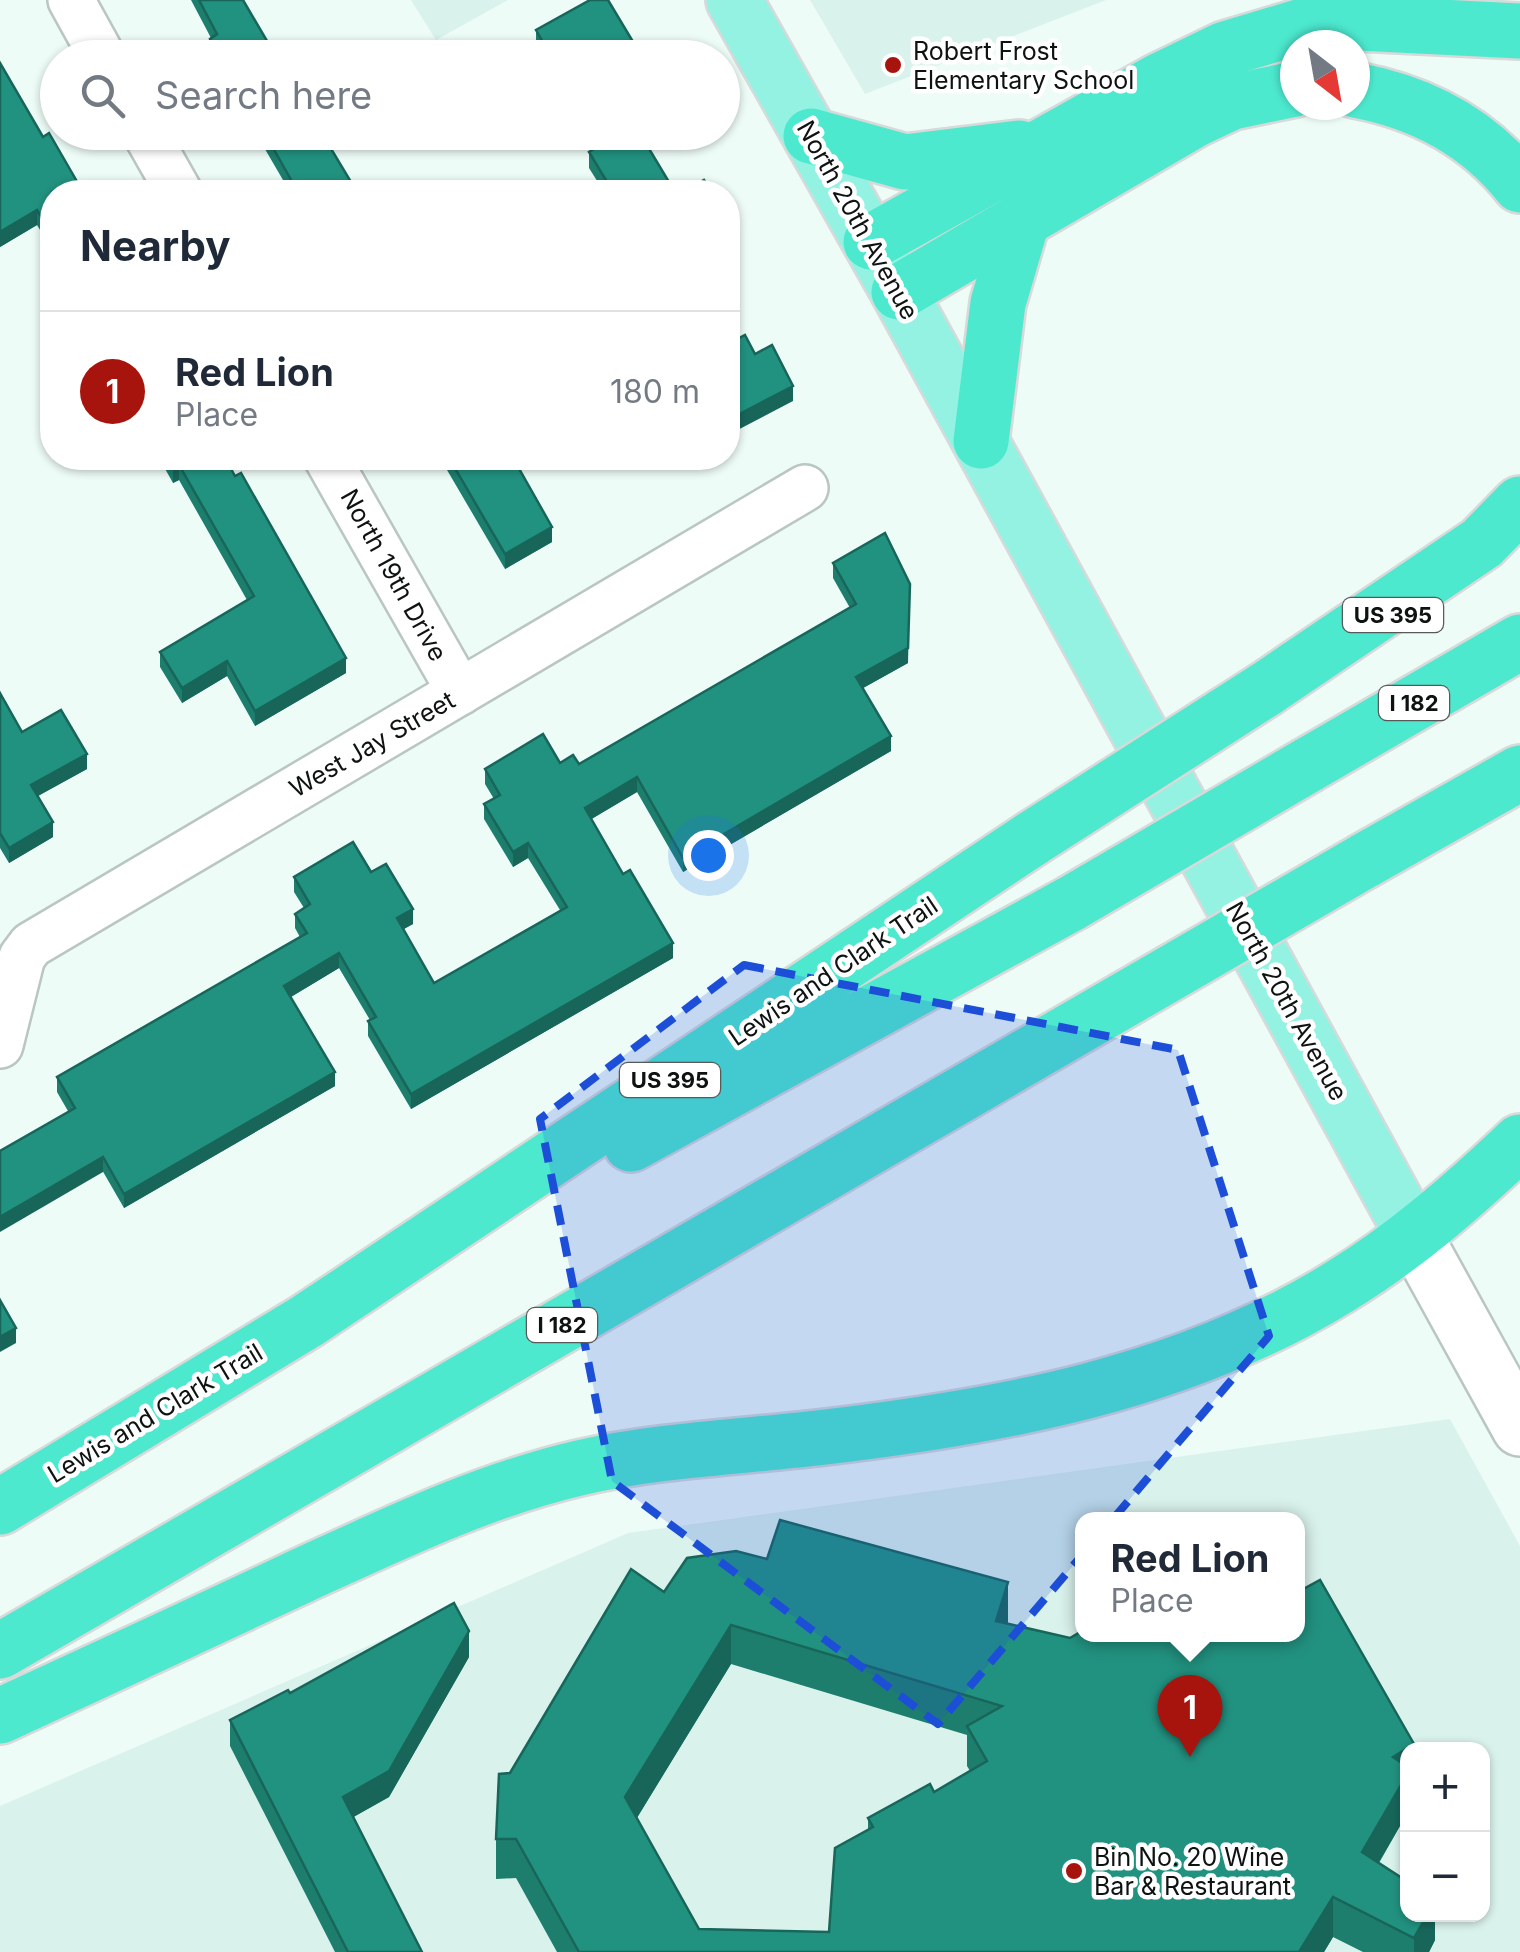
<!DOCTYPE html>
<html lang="en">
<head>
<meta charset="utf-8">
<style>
  body { margin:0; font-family:Inter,sans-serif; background:#f6f6f7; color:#1f2937 }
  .controls { position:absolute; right:30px; bottom:30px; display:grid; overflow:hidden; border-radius:20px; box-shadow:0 2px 8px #0004 }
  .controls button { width:90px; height:90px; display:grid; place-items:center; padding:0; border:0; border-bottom:2px solid #e0e1e3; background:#fff; color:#1f2937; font:50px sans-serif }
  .compass { position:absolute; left:1280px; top:30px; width:90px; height:90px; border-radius:50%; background:#fff; box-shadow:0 2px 8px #0004; rotate:149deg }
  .you { position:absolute; left:708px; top:855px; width:35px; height:35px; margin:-25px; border:8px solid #fff; border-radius:50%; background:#1a73e8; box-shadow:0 0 0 15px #1a73e833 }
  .badge { display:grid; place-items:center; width:65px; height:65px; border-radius:50%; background:#a7140d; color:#fff; font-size:32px; font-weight:700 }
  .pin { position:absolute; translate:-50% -82px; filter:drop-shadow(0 2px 5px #0008) }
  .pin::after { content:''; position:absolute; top:52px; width:35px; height:30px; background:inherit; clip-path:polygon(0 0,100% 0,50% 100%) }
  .popup { position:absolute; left:1075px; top:1512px; width:230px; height:130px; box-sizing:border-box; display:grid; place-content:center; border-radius:20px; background:#fff; filter:drop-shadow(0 2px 8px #0005); font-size:32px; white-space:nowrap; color:#747a83 }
  .popup b { font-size:38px; color:#1f2937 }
  .popup::after { content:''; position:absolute; left:50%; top:100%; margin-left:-20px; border:20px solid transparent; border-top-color:#fff }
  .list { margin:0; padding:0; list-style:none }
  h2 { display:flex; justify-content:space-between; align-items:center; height:130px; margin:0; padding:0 40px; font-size:42px }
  h2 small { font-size:32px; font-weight:400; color:#747a83 }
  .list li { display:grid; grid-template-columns:65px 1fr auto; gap:30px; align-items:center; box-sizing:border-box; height:160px; padding:0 40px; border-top:2px solid #e0e1e3 }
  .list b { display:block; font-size:38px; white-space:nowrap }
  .list p { margin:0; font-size:32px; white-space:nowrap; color:#747a83 }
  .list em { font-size:32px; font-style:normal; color:#747a83 }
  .icon { flex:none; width:55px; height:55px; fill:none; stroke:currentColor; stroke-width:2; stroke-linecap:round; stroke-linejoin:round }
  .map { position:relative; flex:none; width:1520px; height:1952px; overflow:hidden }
  .search { position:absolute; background:#fff; box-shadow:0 2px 8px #0004; left:40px; top:40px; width:700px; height:110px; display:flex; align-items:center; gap:25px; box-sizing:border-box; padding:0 35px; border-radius:55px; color:#747a83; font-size:38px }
  .panel { position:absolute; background:#fff; box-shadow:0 2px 8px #0004; left:40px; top:180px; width:700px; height:290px; border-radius:40px }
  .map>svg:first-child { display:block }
</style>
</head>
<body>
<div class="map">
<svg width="1520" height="1952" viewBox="0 0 1520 1952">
  <rect width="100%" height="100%" fill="#eefcf8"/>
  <!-- built -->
  <g fill="#daf2ec" fill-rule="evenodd">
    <polygon points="411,0 508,0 436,40"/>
    <polygon points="810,0 1106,0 865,94"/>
    <path d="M1450 1419 1520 1546V1952H0V1806L628 1533ZM1082 1520H1298V1634H1082ZM1408 1750H1482V1914H1408Z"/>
  </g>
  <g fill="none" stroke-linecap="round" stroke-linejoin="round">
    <defs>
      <g id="street">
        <polyline points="71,0 103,58"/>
        <polyline points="145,132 179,192"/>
        <polyline points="327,458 460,692"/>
        <polyline points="0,1045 22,957 31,945 805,488"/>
      </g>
      <polyline id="secondary" points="1413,1234 1520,1428"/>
      <polyline id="primary" points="734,0 899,292 1413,1234"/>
      <g id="highway">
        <path d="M1355 90C1420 102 1478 132 1520 185"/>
        <polyline points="811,136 905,162 1019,148"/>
        <polyline points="871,242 1159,81 1225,49 1319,21 1520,31"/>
        <polyline points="899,292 1194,120 1232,102 1295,89"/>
        <polyline points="981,441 998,303 1023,218"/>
        <polyline points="1266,689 1482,543 1520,504"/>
        <polyline points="1308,765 1520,642"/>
        <polyline points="1364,861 1520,773"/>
        <polyline points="631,1144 1072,903"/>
        <polyline points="0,1507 307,1321 1033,838"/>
        <polyline points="0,1651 1124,1000"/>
        <path d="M0 1716C100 1670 201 1623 301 1576 391 1535 481 1491 579 1468 657 1450 738 1447 817 1438 999 1417 1182 1384 1339 1287 1405 1247 1464 1195 1520 1142"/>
      </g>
    </defs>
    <!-- street casing -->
    <use href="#street" stroke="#b9c6c3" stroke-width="50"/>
    <!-- secondary casing -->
    <use href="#secondary" stroke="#b9c6c3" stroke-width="60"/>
    <!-- primary casing -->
    <use href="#primary" stroke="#d8d9d9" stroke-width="60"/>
    <!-- highway casing -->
    <use href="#highway" stroke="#d8d9d9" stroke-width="60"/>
    <!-- street -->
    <use href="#street" stroke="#fff" stroke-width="45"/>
    <!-- secondary -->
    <use href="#secondary" stroke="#fff" stroke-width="55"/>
    <!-- primary -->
    <use href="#primary" stroke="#94f2e2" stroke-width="55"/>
    <!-- highway -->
    <use href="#highway" stroke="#4ce9cf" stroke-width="55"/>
    <defs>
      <g id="highway-bridge">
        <polyline points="1033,838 1266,689"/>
        <polyline points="1072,903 1308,765"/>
        <polyline points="1124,1000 1364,861"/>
      </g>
    </defs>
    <!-- highway-bridge casing -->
    <use href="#highway-bridge" stroke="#d8d9d9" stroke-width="60" stroke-linecap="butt"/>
    <!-- highway-bridge -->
    <use href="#highway-bridge" stroke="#4ce9cf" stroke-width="55"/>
  </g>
  <!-- wall -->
  <g fill="#1d7e6e" fill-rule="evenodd">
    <polygon points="191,0 243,0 277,58 212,58 210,54 210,39 211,38"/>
    <polygon points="536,30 632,55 628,58 543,58 536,45"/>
    <polygon points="0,63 52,192 52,249 37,225 0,247"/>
    <polygon points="255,132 321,132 357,192 290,192"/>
    <polygon points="589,152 675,192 604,192 589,168"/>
    <polygon points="159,458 225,458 346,673 255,726 227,676 182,703 160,667 160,652 247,600 179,480 173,483"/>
    <polygon points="440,458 513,458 552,542 505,569"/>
    <polygon points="833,563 908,663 863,688 891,751 683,872 637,792 591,819 673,958 411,1109 368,1036 368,1021 370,1020 339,968 291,997 335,1086 124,1208 57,1092 57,1077 300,937 295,928 295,914 304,908 294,892 294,877 371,872 413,924 403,929 434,983 560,910 528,858 513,867 484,819 484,804 494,799 485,784 485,769 560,763 579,764 850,608 833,578"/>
    <polygon points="0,693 22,732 87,769 37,796 53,837 9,863 0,848"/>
    <path d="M664 1592 1008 1622 1007 1624 1414 1750H1408V1812L1379 1863 1435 1914V1940L1429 1952H1363L1333 1937 1324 1952H557L516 1878 496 1879V1839L510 1773ZM731 1664 967 1735V1766L970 1771 934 1792 868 1818V1829L829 1932 699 1929 637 1818Z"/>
    <polygon points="469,1657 389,1797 353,1817 422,1952 335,1952 230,1746 230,1720 290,1693"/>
  </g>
  <!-- shaded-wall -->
  <g fill="#18665a">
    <polygon points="632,40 632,55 628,58 601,58"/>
    <polygon points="37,210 37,225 0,247 0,232"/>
    <polygon points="793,386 793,401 728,435 728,420"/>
    <polygon points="179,465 179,480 173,483 173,468"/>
    <polygon points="552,527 552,542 505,569 505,554"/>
    <polygon points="910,584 908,663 856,692 856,677"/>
    <polygon points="346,658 346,673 255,726 255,711"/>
    <polygon points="227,661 227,676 182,703 182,688"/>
    <polygon points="891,736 891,751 683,872 683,858"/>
    <polygon points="87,754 87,769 31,800 31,785"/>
    <polygon points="637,777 637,792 585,823 585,808"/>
    <polygon points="53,822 53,837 9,863 9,848"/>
    <polygon points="528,843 528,858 513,867 513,852"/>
    <polygon points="413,909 413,924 397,933 397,918"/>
    <polygon points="673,943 673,958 411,1109 411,1094"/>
    <polygon points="339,953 339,968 284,1001 284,986"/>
    <polygon points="335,1072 335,1086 124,1208 124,1194"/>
    <polygon points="103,1157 103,1172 0,1232 0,1217"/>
    <polygon points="16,1328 16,1343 0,1352 0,1337"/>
    <polygon points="1008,1582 1008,1622 996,1661 996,1621"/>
    <polygon points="731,1625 731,1664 625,1837 625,1797"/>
    <polygon points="469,1631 469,1657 389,1797 343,1823 343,1797"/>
    <polygon points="1414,1744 1414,1750 1408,1750 1408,1812 1362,1891 1362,1852 1393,1757"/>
    <polygon points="1333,1897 1333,1937 1324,1952 1299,1952"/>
    <polygon points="1428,1914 1435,1914 1435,1940 1429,1952 1414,1952 1414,1938"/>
  </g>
  <!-- building -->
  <g fill="#229280" stroke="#18665a" stroke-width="2.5" fill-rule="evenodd">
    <polygon points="199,0 243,0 277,58 220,58 210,39 217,34"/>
    <polygon points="590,0 608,0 632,40 601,58 552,58 536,30"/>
    <polygon points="0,63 43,137 49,133 83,192 52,192 52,234 37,210 0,232"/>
    <polygon points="264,132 321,132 357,192 298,192"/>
    <polygon points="623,132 639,132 675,192 630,192 628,188 619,192 613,192 589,152"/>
    <polygon points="704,180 712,192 683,192"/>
    <polygon points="745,335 755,354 772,345 793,386 728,420 728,344"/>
    <polygon points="167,458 225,458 235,476 241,473 346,658 255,711 227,661 182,688 160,652 254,596 179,465 173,468"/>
    <polygon points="449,458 513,458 552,527 505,554"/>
    <polygon points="885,533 910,584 908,648 856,677 891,736 683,858 637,777 585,808 623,874 630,870 673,943 411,1094 368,1021 376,1017 339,953 284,986 335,1072 124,1194 103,1157 0,1217 0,1151 75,1108 57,1077 307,933 295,914 310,904 294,877 353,842 371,872 386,864 413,909 397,918 434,983 567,907 528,843 513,852 484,804 500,795 485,769 543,734 560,763 573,755 579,764 856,604 833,563"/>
    <polygon points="0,693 22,732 61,710 87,754 31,785 53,822 9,848 0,833"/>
    <polygon points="0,1300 16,1328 0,1337"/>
    <path d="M780 1520 1008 1582 996 1621 1070 1638 1082 1631V1634H1298V1592L1320 1580 1414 1744 1393 1757 1408 1767V1773L1362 1852 1408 1882V1914H1428L1414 1938 1333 1897 1299 1952H579L516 1839H496L499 1774 510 1773 631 1569 664 1592 687 1558 736 1551 767 1559ZM731 1625 1002 1706 967 1726 987 1761 934 1792 930 1784 868 1818 873 1827 835 1848 829 1932 699 1929 625 1797Z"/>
    <polygon points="454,1603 469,1631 389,1771 343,1797 422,1952 348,1952 230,1720 288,1690 290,1693"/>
  </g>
  <!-- marked area -->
  <path fill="#1d4ed8" fill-opacity="0.2" stroke="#1d4ed8" stroke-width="8" stroke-dasharray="20 12" stroke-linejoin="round" d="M744 965 1178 1050 1269 1336 938 1724 612 1481 540 1119Z"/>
  <!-- markers -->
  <g fill="#a7140d" stroke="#fff" stroke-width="4">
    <circle cx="893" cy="65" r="10"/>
    <circle cx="1074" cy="1871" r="10"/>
  </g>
  <g text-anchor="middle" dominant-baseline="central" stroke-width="9" stroke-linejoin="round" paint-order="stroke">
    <!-- shield labels -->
    <g fill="#fff" stroke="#565a59" stroke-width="2.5">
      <rect x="1343" y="598" width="100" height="34" rx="8"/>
      <rect x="1379" y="686" width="70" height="34" rx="8"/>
      <rect x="620" y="1063" width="100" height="34" rx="8"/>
      <rect x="527" y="1308" width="70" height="34" rx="8"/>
    </g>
    <g font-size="22" font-weight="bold" fill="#0e1312">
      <text x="1393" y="615">US 395</text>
      <text x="1414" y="703">I 182</text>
      <text x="670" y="1080">US 395</text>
      <text x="562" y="1325">I 182</text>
    </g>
    <!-- poi labels -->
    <g font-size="25" fill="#0e1312" stroke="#fff" text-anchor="start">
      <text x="913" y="51">Robert Frost<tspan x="913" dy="29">Elementary School</tspan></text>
      <text x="1094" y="1857">Bin No. 20 Wine<tspan x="1094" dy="29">Bar &amp; Restaurant</tspan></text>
    </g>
    <!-- street labels -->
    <g font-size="25" fill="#0e1312" stroke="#fff">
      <text transform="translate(858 220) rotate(61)">North 20th Avenue</text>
      <text transform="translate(394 575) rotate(61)">North 19th Drive</text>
      <text transform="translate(372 744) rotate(-30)">West Jay Street</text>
      <text transform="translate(833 971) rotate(-34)">Lewis and Clark Trail</text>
      <text transform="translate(1287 1001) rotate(61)">North 20th Avenue</text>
      <text transform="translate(155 1413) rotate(-31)">Lewis and Clark Trail</text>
    </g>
  </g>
</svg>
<div class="controls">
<button>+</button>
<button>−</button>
</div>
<svg class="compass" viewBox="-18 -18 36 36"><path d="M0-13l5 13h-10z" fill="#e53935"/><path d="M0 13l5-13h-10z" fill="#747a83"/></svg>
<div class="you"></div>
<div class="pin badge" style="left:1190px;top:1757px">1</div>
<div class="popup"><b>Red Lion</b>Place</div>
<div class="search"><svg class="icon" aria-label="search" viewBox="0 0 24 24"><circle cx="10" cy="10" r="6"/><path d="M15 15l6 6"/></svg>Search here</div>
<section class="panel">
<h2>Nearby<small></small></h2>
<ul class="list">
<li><span class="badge">1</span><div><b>Red Lion</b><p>Place</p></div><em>180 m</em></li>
</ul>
</section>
</div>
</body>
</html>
